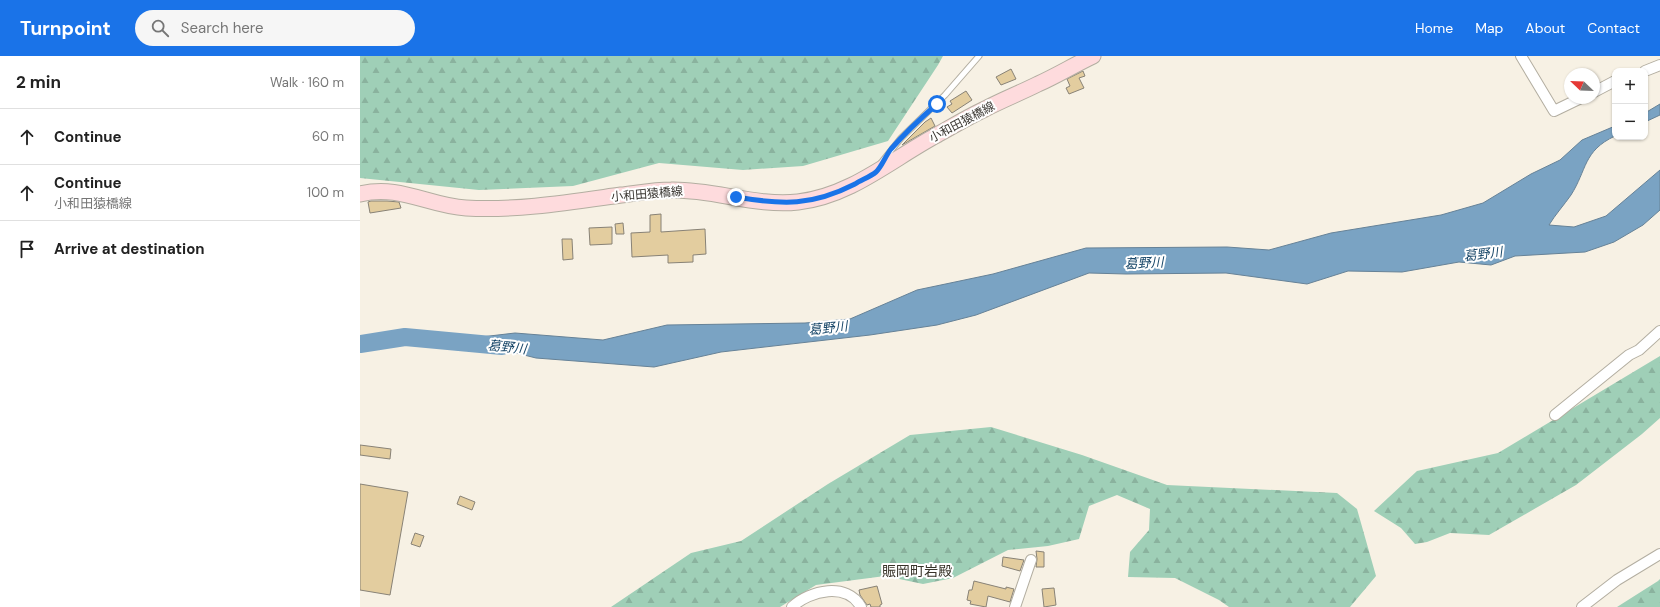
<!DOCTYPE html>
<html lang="en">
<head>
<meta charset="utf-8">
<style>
  body { margin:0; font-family:"DM Sans","Noto Sans JP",sans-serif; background:#f6f6f6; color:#222 }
  .controls { position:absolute; right:12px; top:12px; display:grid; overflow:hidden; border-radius:8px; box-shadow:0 1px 3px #0004 }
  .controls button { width:36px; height:36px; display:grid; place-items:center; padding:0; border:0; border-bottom:1px solid #e0e0e0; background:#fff; color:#222; font:20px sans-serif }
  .compass { position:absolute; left:1204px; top:12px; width:36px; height:36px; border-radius:50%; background:#fff; box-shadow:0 1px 3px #0004; rotate:293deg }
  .stop { position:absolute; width:12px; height:12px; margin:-9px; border:3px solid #1a73e8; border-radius:50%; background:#fff }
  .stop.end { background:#1a73e8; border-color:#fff; box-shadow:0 1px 4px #0008 }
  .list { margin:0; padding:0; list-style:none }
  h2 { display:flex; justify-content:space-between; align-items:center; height:52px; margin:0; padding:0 16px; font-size:17px }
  h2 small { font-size:13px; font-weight:400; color:#767676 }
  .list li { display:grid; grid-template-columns:26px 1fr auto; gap:12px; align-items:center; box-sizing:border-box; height:56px; padding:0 16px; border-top:1px solid #e0e0e0 }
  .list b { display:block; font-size:15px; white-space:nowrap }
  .list p { margin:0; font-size:13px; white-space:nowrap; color:#767676 }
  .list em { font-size:13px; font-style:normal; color:#767676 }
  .icon { flex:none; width:22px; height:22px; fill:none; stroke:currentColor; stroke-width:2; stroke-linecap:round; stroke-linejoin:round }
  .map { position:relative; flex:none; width:1300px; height:551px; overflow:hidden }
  header { display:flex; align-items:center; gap:24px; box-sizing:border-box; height:56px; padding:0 20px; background:#1a73e8; color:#fff }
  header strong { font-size:19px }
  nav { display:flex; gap:22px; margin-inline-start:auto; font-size:14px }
  .search { width:280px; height:36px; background:#f6f6f6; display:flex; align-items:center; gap:10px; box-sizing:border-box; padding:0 14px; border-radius:22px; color:#767676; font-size:15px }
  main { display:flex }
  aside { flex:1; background:#fff }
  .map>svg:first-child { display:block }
</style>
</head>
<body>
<header>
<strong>Turnpoint</strong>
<div class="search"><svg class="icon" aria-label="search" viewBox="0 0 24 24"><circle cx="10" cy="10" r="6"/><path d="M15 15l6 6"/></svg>Search here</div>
<nav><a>Home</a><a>Map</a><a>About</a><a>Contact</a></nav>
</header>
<main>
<aside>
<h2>2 min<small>Walk · 160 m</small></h2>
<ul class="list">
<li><svg class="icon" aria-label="ahead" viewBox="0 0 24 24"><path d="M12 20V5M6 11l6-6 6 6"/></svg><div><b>Continue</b></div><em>60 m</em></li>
<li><svg class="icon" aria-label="ahead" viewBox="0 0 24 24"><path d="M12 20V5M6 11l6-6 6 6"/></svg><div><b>Continue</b><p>小和田猿橋線</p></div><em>100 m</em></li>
<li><svg class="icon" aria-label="arrive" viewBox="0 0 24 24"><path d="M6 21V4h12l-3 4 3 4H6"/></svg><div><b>Arrive at destination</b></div></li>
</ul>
</aside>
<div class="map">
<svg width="1300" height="551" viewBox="0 0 1300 551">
  <defs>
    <pattern id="forest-firs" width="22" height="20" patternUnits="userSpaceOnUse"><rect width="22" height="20" fill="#9fcfb7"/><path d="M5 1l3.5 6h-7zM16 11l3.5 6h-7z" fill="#8ab29e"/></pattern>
  </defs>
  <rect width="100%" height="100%" fill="#f7f1e4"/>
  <!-- forest -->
  <g fill="url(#forest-firs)">
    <polygon points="0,0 583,0 578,9 528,85 443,110 383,114 299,107 213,130 119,134 0,122"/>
    <polygon points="1300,300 1300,362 1282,378 1216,429 1129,479 1090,477 1067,486 1055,488 1041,472 1014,455 1057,415 1138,397"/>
    <polygon points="631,371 722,399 807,429 977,437 997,453 1016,520 990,551 869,551 859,544 815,522 768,521 770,496 789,474 790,453 757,439 729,450 719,483 688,490 648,494 593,522 563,528 525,520 456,529 420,551 251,551 331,497 381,485 468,428 550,379"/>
    <polygon points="1300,523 1300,551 1257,551 1298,525"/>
  </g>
  <!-- water -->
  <g fill="#7aa3c3" stroke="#668297">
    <polygon points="1300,48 1300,59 1285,66 1285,57"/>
    <path d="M1255 70V80C1223 95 1227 114 1211 139 1204 149 1195 159 1189 169L1214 171 1246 160 1300 114V154L1283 169 1254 186 1225 196 1155 200 1131 209 1099 206 1042 216 988 215 947 228 866 217 766 218 729 217 616 259 577 269 510 279 361 296 294 311 176 302 144 294 120 292 116 289 121 281 155 277 243 284 307 269 445 267 490 263 557 234 633 218 726 192 867 191 909 194 971 177 1081 159 1123 147 1171 118 1200 104 1222 84Z"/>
  </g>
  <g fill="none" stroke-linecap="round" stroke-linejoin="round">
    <!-- river -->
    <polyline stroke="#7aa3c3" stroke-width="18" points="0,288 45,281 142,290"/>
  </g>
  <!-- building -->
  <g fill="#e3cd9f" stroke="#888276">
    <polygon points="651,13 656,23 641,29 636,21"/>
    <polygon points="723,15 725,20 719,22 724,32 709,38 706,32 710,30 707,23"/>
    <polygon points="606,35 612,44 592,57 587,51 592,48 590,45"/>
    <polygon points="571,62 575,70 542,89 565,66"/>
    <polygon points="11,145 27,145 39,146 41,152 10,157 8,146"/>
    <polygon points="301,158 301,176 345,173 346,198 333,199 333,206 308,207 308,199 272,201 271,177 290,176 290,159"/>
    <polygon points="263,167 264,178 256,178 255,168"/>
    <polygon points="252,171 252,188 230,189 229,172"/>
    <polygon points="202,183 212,183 213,203 203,204"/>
    <polygon points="0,389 31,393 30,403 0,399"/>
    <polygon points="0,428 48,436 30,539 0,534"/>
    <polygon points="100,440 115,446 112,454 97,448"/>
    <polygon points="55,477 64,480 60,491 51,488"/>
    <polygon points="676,495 684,496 684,511 676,511 677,503"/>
    <polygon points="643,501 664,504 660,515 642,510"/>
    <polygon points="614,525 646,533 646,531 654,533 650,546 628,540 626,551 610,548 611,545 607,544 609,534 612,534"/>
    <polygon points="517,530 522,548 520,549 520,551 511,551 510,548 507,549 500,539 499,534"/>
    <polygon points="694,532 696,549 684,551 682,533"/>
  </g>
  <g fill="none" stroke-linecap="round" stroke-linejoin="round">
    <defs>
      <polyline id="lane" points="521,107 541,82 585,39 619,0"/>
      <g id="street">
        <polyline points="1161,0 1194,55 1221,42"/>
        <polyline points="1285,15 1300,9"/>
        <polyline points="1234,36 1255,25"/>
        <polyline points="1195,359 1269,299 1279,294 1300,275"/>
        <path d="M432 551C450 534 487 526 501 551"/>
        <polyline points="655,551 671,504"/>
        <polyline points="1222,551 1257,524 1300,498"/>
      </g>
      <path id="secondary" d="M0 138C39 128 69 150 106 152 157 155 211 146 261 139 278 137 295 134 311 134 354 133 397 151 438 146 491 140 532 103 577 79 593 70 608 61 625 53 642 44 660 37 678 28 696 20 714 9 733 0"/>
    </defs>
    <!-- lane casing -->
    <use href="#lane" stroke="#b3aea1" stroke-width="7"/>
    <!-- street casing -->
    <use href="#street" stroke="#b3aea1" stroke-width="12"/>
    <!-- secondary casing -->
    <use href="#secondary" stroke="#b3aea1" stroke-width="17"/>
    <!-- lane -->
    <use href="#lane" stroke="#fff" stroke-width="5"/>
    <!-- street -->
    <use href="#street" stroke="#fff" stroke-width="10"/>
    <!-- secondary -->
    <use href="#secondary" stroke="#fedbdd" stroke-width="15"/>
  </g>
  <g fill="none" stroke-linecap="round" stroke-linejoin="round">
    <!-- route -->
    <path stroke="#1a73e8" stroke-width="5" d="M376 141C423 149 452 150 495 128 501 124 510 121 516 116 521 112 526 99 531 93 545 77 561 62 577 48"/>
  </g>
  <g text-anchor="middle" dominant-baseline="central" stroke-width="4" stroke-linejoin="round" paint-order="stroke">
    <!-- street labels -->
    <g font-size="12" fill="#393631" stroke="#fff">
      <text transform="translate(602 66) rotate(-28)">小和田猿橋線</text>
      <text transform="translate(287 138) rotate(-5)">小和田猿橋線</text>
    </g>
    <!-- water labels -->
    <g font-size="13" font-style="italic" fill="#174668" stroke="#fff">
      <text transform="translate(1123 198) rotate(-7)">葛野川</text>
      <text transform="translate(784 207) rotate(-3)">葛野川</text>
      <text transform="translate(468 272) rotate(-6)">葛野川</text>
      <text transform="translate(147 291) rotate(6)">葛野川</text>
    </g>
    <!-- quarter labels -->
    <g font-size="14" fill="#383329" stroke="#fff">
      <text x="557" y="515">賑岡町岩殿</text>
    </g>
  </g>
</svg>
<div class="controls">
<button>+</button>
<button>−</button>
</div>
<svg class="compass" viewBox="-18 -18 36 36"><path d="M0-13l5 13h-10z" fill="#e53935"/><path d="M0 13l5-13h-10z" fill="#767676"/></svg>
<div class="stop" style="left:577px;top:48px"></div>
<div class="stop end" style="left:376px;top:141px"></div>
</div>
</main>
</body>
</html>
